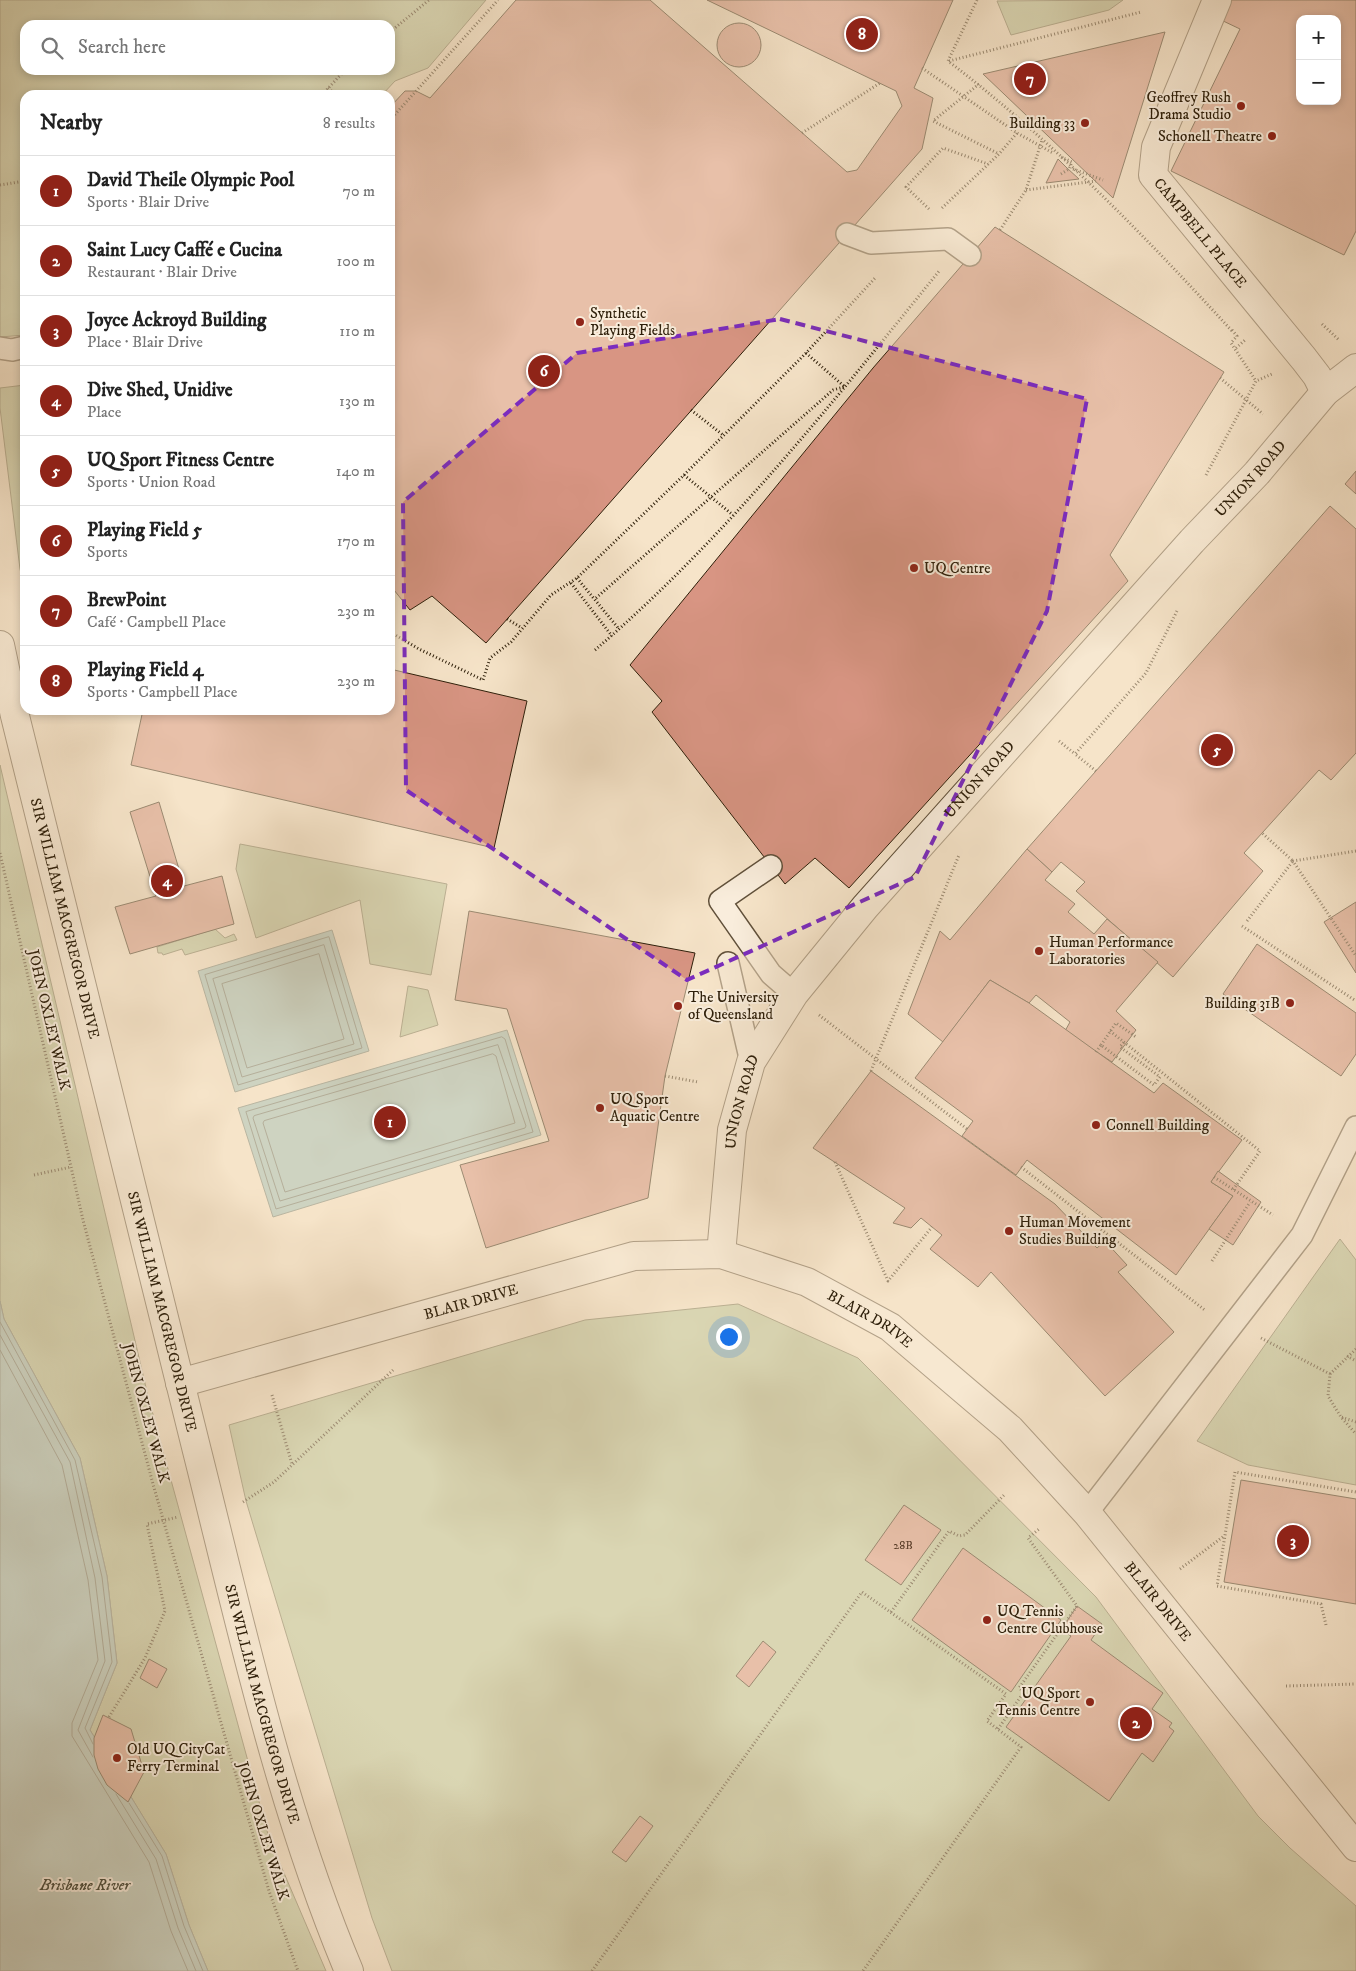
<!DOCTYPE html>
<html lang="en">
<head>
<meta charset="utf-8">
<style>
  body { margin:0; font-family:"IM FELL DW Pica",serif; background:#f6f6f6; color:#222 }
  .controls { position:absolute; right:15px; top:15px; display:grid; overflow:hidden; border-radius:10px; box-shadow:0 2px 8px #0003 }
  .controls button { width:45px; height:45px; display:grid; place-items:center; padding:0; border:0; border-bottom:1px solid #e0e0e0; background:#fff; color:#222; font:25px sans-serif }
  .you { position:absolute; left:728px; top:1336px; width:18px; height:18px; margin:-12px; border:4px solid #fff; border-radius:50%; background:#1a73e8; box-shadow:0 0 0 8px #1a73e833 }
  .badge { display:grid; place-items:center; width:32px; height:32px; border-radius:50%; background:#8f2418; color:#fff; font-size:16px; font-weight:700 }
  .pin { position:absolute; translate:-50% -50%; border:2px solid #fff; box-shadow:0 1px 5px #0006 }
  .list { margin:0; padding:0; list-style:none }
  h2 { display:flex; justify-content:space-between; align-items:center; height:65px; margin:0; padding:0 20px; font-size:21px }
  h2 small { font-size:16px; font-weight:400; color:#767676 }
  .list li { display:grid; grid-template-columns:32px 1fr auto; gap:15px; align-items:center; box-sizing:border-box; height:70px; padding:0 20px; border-top:1px solid #e0e0e0 }
  .list b { display:block; font-size:19px; white-space:nowrap }
  .list p { margin:0; font-size:16px; white-space:nowrap; color:#767676 }
  .list em { font-size:16px; font-style:normal; color:#767676 }
  .icon { flex:none; width:28px; height:28px; fill:none; stroke:currentColor; stroke-width:2; stroke-linecap:round; stroke-linejoin:round }
  .map { position:relative; flex:none; width:1356px; height:1971px; overflow:hidden }
  .search { position:absolute; background:#fff; box-shadow:0 2px 8px #0003; left:20px; top:20px; width:375px; height:55px; display:flex; align-items:center; gap:12px; box-sizing:border-box; padding:0 18px; border-radius:15px; color:#767676; font-size:19px }
  .panel { position:absolute; background:#fff; box-shadow:0 2px 8px #0003; left:20px; top:90px; width:375px; height:625px; border-radius:15px }
  .map>svg:first-child { display:block }
</style>
</head>
<body>
<div class="map">
<svg width="1356" height="1971" viewBox="0 0 1356 1971">
  <rect width="100%" height="100%" fill="#f6e4c9"/>
  <filter id="stains"><feTurbulence type="fractalNoise" baseFrequency=".004" numOctaves="4"/><feColorMatrix values="0 0 0 0 .2 0 0 0 0 .09 0 0 0 0 .02 0 0 0 .5 -.17"/></filter>
  <radialGradient id="worn" r=".72"><stop offset=".6" stop-color="#630" stop-opacity="0"/><stop offset="1" stop-color="#630" stop-opacity=".3"/></radialGradient>
  <!-- green -->
  <g fill="#b9c599" stroke="#747252" fill-rule="evenodd">
    <path d="M0 0H486L428 68 395 81 382 95H25V335L0 337ZM25 25H390V70H25Z"/>
    <polygon points="1123,0 1109,10 1011,35 997,1"/>
    <polygon points="25,385 25,591 20,569 0,408 0,388"/>
    <polygon points="0,765 148,1396 269,1838 326,1971 208,1971 189,1925 166,1854 90,1730 117,1663 107,1576 80,1458 4,1319 0,1301"/>
    <polygon points="240,844 447,884 431,975 370,964 360,900 256,938 236,869"/>
    <polygon points="215,929 225,938 234,934 237,940 185,955 182,949 163,955 162,953 158,953 157,947"/>
    <polygon points="408,986 428,990 438,1025 400,1037"/>
    <polygon points="1340,1239 1356,1260 1356,1485 1248,1465 1197,1441"/>
    <polygon points="738,1304 858,1358 1096,1597 1258,1816 1290,1848 1356,1906 1356,1971 392,1971 372,1918 246,1501 229,1425 585,1320"/>
  </g>
  <!-- water -->
  <g fill="#9dbeb8" stroke="#717e72">
    <polygon points="332,930 369,1051 235,1092 198,971"/>
    <polygon points="507,1030 541,1135 273,1217 238,1108"/>
    <polygon points="0,1301 4,1319 80,1458 107,1576 117,1663 90,1730 166,1854 189,1925 208,1971 0,1971"/>
  </g>
  <g fill="none" stroke-linecap="round" stroke-linejoin="round">
    <!-- shore -->
    <g stroke="#666e61" stroke-width="1">
      <polygon points="329,937 362,1048 238,1085 205,975"/>
      <polygon points="324,945 354,1044 242,1077 213,979"/>
      <polygon points="319,954 344,1039 247,1068 222,984"/>
      <polygon points="502,1037 505,1039 533,1132 276,1209 246,1112"/>
      <polygon points="498,1045 526,1126 525,1128 280,1201 253,1118 254,1116"/>
      <polygon points="493,1054 496,1056 515,1123 285,1192 263,1123 264,1121"/>
      <polyline points="0,1322 75,1460 102,1577 112,1662 85,1728 93,1744"/>
      <polyline points="0,1335 70,1462 95,1578 105,1661 78,1730 93,1757"/>
      <polyline points="0,1350 62,1465 88,1580 98,1660 72,1723 72,1736 149,1862 171,1931 188,1971"/>
      <polyline points="116,1794 156,1859 178,1928 196,1971"/>
      <polyline points="129,1803 162,1856 184,1926 203,1971"/>
    </g>
  </g>
  <!-- building -->
  <g fill="#d89583" stroke="#2e1f0a" fill-rule="evenodd">
    <polygon points="516,0 650,0 847,172 857,170 902,106 896,91 707,0 953,0 914,88 933,98 922,149 486,643 432,596 410,610 390,585 390,107 405,91 416,91 430,98"/>
    <path d="M1228 0H1356V231L1344 255 1171 171 1240 29 1219 19ZM1300 19H1337V101H1300Z"/>
    <circle cx="739" cy="45" r="22"/>
    <polygon points="1165,32 1113,198 983,74"/>
    <polygon points="1058,159 1067,168 1079,179 1046,183"/>
    <polygon points="995,227 1224,372 1110,555 1128,581 849,888 815,858 785,884 652,712 662,701 630,665 873,368"/>
    <polygon points="1356,471 1356,494 1345,484"/>
    <polygon points="1330,506 1356,529 1356,753 1331,780 1319,770 1244,853 1263,871 1173,977 1076,891 1085,882 1061,862 1052,872 1027,849"/>
    <polygon points="390,669 527,701 494,848 131,765 143,710 390,710"/>
    <polygon points="159,802 184,886 222,876 234,924 130,954 115,907 156,896 130,812"/>
    <polygon points="1027,849 1052,872 1045,880 1075,904 1068,912 1094,934 1107,919 1158,962 1116,1011 1136,1030 1112,1062 1065,1031 1070,1022 1036,995 1029,1003 990,980 943,1042 908,1014 940,931 950,940"/>
    <polygon points="1356,902 1356,973 1324,922"/>
    <polygon points="469,911 695,953 665,1076 648,1198 486,1248 460,1165 549,1141 507,1009 455,1000"/>
    <polygon points="1257,944 1356,1013 1356,1054 1341,1076 1223,994"/>
    <polygon points="990,980 1029,1003 1154,1093 1163,1083 1242,1140 1211,1182 1233,1196 1176,1275 1027,1160 1016,1175 962,1136 973,1121 915,1078"/>
    <polygon points="871,1071 1055,1204 1097,1248 1105,1241 1127,1265 1118,1272 1174,1332 1105,1396 991,1272 978,1287 930,1249 942,1235 921,1218 911,1228 893,1223 905,1208 813,1148"/>
    <polygon points="1218,1171 1261,1202 1233,1245 1209,1229 1233,1196 1211,1182"/>
    <polygon points="1241,1480 1356,1499 1356,1604 1224,1582"/>
    <polygon points="904,1505 941,1530 901,1585 865,1560"/>
    <polygon points="963,1548 1061,1620 1011,1692 912,1620"/>
    <polygon points="1077,1606 1102,1624 1091,1640 1163,1693 1152,1709 1172,1723 1169,1727 1174,1731 1153,1762 1142,1753 1109,1801 1006,1727 1071,1636 1061,1630"/>
    <polygon points="763,1641 776,1652 749,1687 736,1676"/>
    <polygon points="149,1659 167,1669 157,1688 140,1678"/>
    <polygon points="103,1715 131,1729 144,1772 128,1802 107,1785 98,1769 94,1755 94,1738"/>
    <polygon points="640,1816 653,1826 626,1862 612,1852"/>
  </g>
  <g fill="none" stroke-linecap="round" stroke-linejoin="round">
    <defs>
      <g id="lane">
        <polyline points="847,234 871,243 948,239 970,255"/>
        <polyline points="0,348 12,350 25,347"/>
        <polyline points="771,866 720,901 771,974 794,994"/>
        <polyline points="728,963 751,1062"/>
        <polyline points="1087,1513 1302,1235 1356,1127"/>
      </g>
      <g id="street">
        <path id="s1" d="M1217 0 1156 147 1153 175 1304 359 1317 376 1325 392"/>
        <path id="s2" d="M0 645 15 716C76 961 136 1206 197 1451 241 1626 279 1804 349 1971"/>
        <path id="s3" d="M721 1254 732 1130 751 1062 794 994 865 907 1192 541 1257 473 1325 392 1356 368"/>
        <path id="s4" d="M180 1383 634 1256 721 1254 807 1282 890 1327 1010 1429 1087 1513 1356 1847"/>
      </g>
    </defs>
    <!-- lane casing -->
    <use href="#lane" stroke="#60503a" stroke-width="24"/>
    <!-- street casing -->
    <use href="#street" stroke="#60503a" stroke-width="30"/>
    <!-- path -->
    <g stroke="#2e1f0a" stroke-width="3" stroke-dasharray="1 2.5" stroke-linecap="butt">
      <path d="M977 0 948 61C1052 140 1144 235 1232 331"/>
      <polyline points="390,32 429,0"/>
      <polyline points="949,61 1141,12"/>
      <polyline points="922,68 1017,133 1053,153"/>
      <polyline points="979,84 933,121 999,154"/>
      <polyline points="328,88 336,95"/>
      <polyline points="322,95 345,70"/>
      <polyline points="390,120 498,0"/>
      <polyline points="802,133 880,83"/>
      <polyline points="1073,169 1103,180"/>
      <polyline points="1061,174 1069,169 1072,162 1061,157"/>
      <polyline points="0,185 25,181"/>
      <polyline points="1026,190 1096,181"/>
      <polyline points="942,208 999,154 1017,133"/>
      <polyline points="929,209 906,187 943,148 988,164"/>
      <polyline points="1000,230 1026,190 1042,140"/>
      <polyline points="1322,324 1339,340"/>
      <polyline points="1232,330 1237,336 1231,343 1256,381"/>
      <polyline points="1236,348 1245,340"/>
      <polyline points="806,353 845,387"/>
      <polyline points="1220,378 1263,414"/>
      <polyline points="691,410 723,435"/>
      <polyline points="684,475 733,515"/>
      <polyline points="1206,475 1256,381 1272,374"/>
      <polyline points="577,578 619,629"/>
      <polyline points="571,583 612,636"/>
      <polyline points="596,598 833,390 844,387"/>
      <polyline points="507,619 522,628"/>
      <polyline points="390,632 419,649 483,680 490,658 511,642 551,595 577,578 684,475 806,353 876,277"/>
      <path d="M595 650C725 539 833 402 940 270"/>
      <polyline points="1059,741 1075,754"/>
      <polyline points="1096,771 1075,754 1146,673 1177,611"/>
      <polyline points="1356,851 1293,861 1356,956"/>
      <polyline points="0,853 83,1220 153,1484 269,1891 298,1971"/>
      <polyline points="1247,921 1293,861 1262,833"/>
      <polyline points="1242,926 1356,1001"/>
      <polyline points="819,1015 967,1129"/>
      <polyline points="1110,1031 1260,1151 1233,1190"/>
      <polyline points="1101,1045 1116,1023 1136,1037"/>
      <polyline points="1096,1052 1101,1045 1154,1085 1160,1077 1120,1047 1124,1042"/>
      <polyline points="871,1071 959,855"/>
      <polyline points="665,1076 698,1082"/>
      <polyline points="835,1162 888,1281 932,1227"/>
      <polyline points="1021,1167 1206,1311"/>
      <polyline points="34,1175 71,1167"/>
      <polyline points="1214,1177 1273,1215"/>
      <polyline points="1212,1261 1250,1202"/>
      <polyline points="1261,1338 1330,1374 1328,1396 1341,1417"/>
      <polyline points="1347,1356 1356,1361"/>
      <polyline points="1330,1374 1356,1349"/>
      <polyline points="272,1395 292,1464"/>
      <polyline points="1356,1422 1341,1417 1356,1434"/>
      <polyline points="243,1502 274,1482 393,1370"/>
      <polyline points="1180,1569 1224,1536"/>
      <polyline points="891,1612 949,1531 959,1536 965,1535 1005,1494"/>
      <polyline points="1326,1625 1321,1604 1217,1586 1235,1472 1356,1492"/>
      <polyline points="1286,1686 1356,1684"/>
      <polyline points="109,1717 145,1658 165,1611 147,1524 178,1517"/>
      <polyline points="998,1729 1024,1692 1019,1688 1077,1606 1028,1538 1039,1529"/>
      <polyline points="592,1971 862,1592 1006,1694 987,1721 1021,1747 863,1971"/>
    </g>
    <!-- lane -->
    <use href="#lane" stroke="#f9eddc" stroke-width="21"/>
    <!-- street -->
    <use href="#street" stroke="#f9eddc" stroke-width="28"/>
  </g>
  <!-- marked area -->
  <path d="M0 0H1356V1971H0ZM780 319 1087 399 1047 611 915 877 687 980 406 790 403 502 577 353Z" fill="#f6e4c9" fill-opacity=".55" fill-rule="evenodd"/>
  <path fill="none" stroke="#7b2cbf" stroke-width="4" stroke-dasharray="10 6" stroke-linejoin="round" d="M780 319 1087 399 1047 611 915 877 687 980 406 790 403 502 577 353Z"/>
  <!-- markers -->
  <g fill="#8f2418" stroke="#f9eddc" stroke-width="2">
    <circle cx="1241" cy="106" r="5"/>
    <circle cx="1085" cy="123" r="5"/>
    <circle cx="1272" cy="136" r="5"/>
    <circle cx="580" cy="322" r="5"/>
    <circle cx="914" cy="568" r="5"/>
    <circle cx="1039" cy="951" r="5"/>
    <circle cx="1290" cy="1003" r="5"/>
    <circle cx="678" cy="1006" r="5"/>
    <circle cx="600" cy="1108" r="5"/>
    <circle cx="1096" cy="1125" r="5"/>
    <circle cx="1009" cy="1231" r="5"/>
    <circle cx="987" cy="1620" r="5"/>
    <circle cx="1090" cy="1702" r="5"/>
    <circle cx="117" cy="1758" r="5"/>
  </g>
  <g text-anchor="middle" dominant-baseline="central" stroke-width="4" stroke-linejoin="round" paint-order="stroke">
    <!-- number labels -->
    <g font-size="12" fill="#583c28">
      <text x="903" y="1545">28B</text>
    </g>
    <!-- poi labels -->
    <g font-size="15" fill="#2e1f0a" stroke="#f9eddc" text-anchor="start">
      <text x="1231" y="97" text-anchor="end">Geoffrey Rush<tspan x="1231" dy="17">Drama Studio</tspan></text>
      <text x="1075" y="123" text-anchor="end">Building 33</text>
      <text x="1262" y="136" text-anchor="end">Schonell Theatre</text>
      <text x="590" y="313">Synthetic<tspan x="590" dy="17">Playing Fields</tspan></text>
      <text x="924" y="568">UQ Centre</text>
      <text x="1049" y="942">Human Performance<tspan x="1049" dy="17">Laboratories</tspan></text>
      <text x="688" y="997">The University<tspan x="688" dy="17">of Queensland</tspan></text>
      <text x="1280" y="1003" text-anchor="end">Building 31B</text>
      <text x="610" y="1099">UQ Sport<tspan x="610" dy="17">Aquatic Centre</tspan></text>
      <text x="1106" y="1125">Connell Building</text>
      <text x="1019" y="1222">Human Movement<tspan x="1019" dy="17">Studies Building</tspan></text>
      <text x="997" y="1611">UQ Tennis<tspan x="997" dy="17">Centre Clubhouse</tspan></text>
      <text x="1080" y="1693" text-anchor="end">UQ Sport<tspan x="1080" dy="17">Tennis Centre</tspan></text>
      <text x="127" y="1749">Old UQ CityCat<tspan x="127" dy="17">Ferry Terminal</tspan></text>
    </g>
    <!-- street labels -->
    <g font-size="15" fill="#2e1f0a" stroke="#f9eddc">
      <text stroke="none"><textPath href="#s1" startOffset="262">CAMPBELL PLACE</textPath></text>
      <text stroke="none"><textPath href="#s3" startOffset="964">UNION ROAD</textPath></text>
      <text stroke="none"><textPath href="#s3" startOffset="559">UNION ROAD</textPath></text>
      <text stroke="none"><textPath href="#s2" startOffset="281">SIR WILLIAM MACGREGOR DRIVE</textPath></text>
      <text transform="translate(49 1020) rotate(77)">JOHN OXLEY WALK</text>
      <text stroke="none"><textPath href="#s3" startOffset="154">UNION ROAD</textPath></text>
      <text stroke="none"><textPath href="#s4" startOffset="302">BLAIR DRIVE</textPath></text>
      <text stroke="none"><textPath href="#s2" startOffset="686">SIR WILLIAM MACGREGOR DRIVE</textPath></text>
      <text stroke="none"><textPath href="#s4" startOffset="722">BLAIR DRIVE</textPath></text>
      <text transform="translate(146 1413) rotate(75)">JOHN OXLEY WALK</text>
      <text stroke="none"><textPath href="#s4" startOffset="1128">BLAIR DRIVE</textPath></text>
      <text stroke="none"><textPath href="#s2" startOffset="1091">SIR WILLIAM MACGREGOR DRIVE</textPath></text>
      <text transform="translate(263 1831) rotate(73)">JOHN OXLEY WALK</text>
    </g>
    <!-- water labels -->
    <g font-size="16" font-style="italic" fill="#4f4f3e" stroke="#f9eddc">
      <text x="85" y="1885">Brisbane River</text>
    </g>
  </g>
  <rect width="100%" height="100%" filter="url(#stains)"/>
  <rect width="100%" height="100%" fill="url(#worn)"/>
</svg>
<div class="controls">
<button>+</button>
<button>−</button>
</div>
<div class="you"></div>
<div class="pin badge" style="left:390px;top:1122px">1</div>
<div class="pin badge" style="left:1136px;top:1723px">2</div>
<div class="pin badge" style="left:1293px;top:1541px">3</div>
<div class="pin badge" style="left:167px;top:881px">4</div>
<div class="pin badge" style="left:1217px;top:750px">5</div>
<div class="pin badge" style="left:544px;top:371px">6</div>
<div class="pin badge" style="left:1030px;top:79px">7</div>
<div class="pin badge" style="left:862px;top:34px">8</div>
<div class="search"><svg class="icon" aria-label="search" viewBox="0 0 24 24"><circle cx="10" cy="10" r="6"/><path d="M15 15l6 6"/></svg>Search here</div>
<section class="panel">
<h2>Nearby<small>8 results</small></h2>
<ul class="list">
<li><span class="badge">1</span><div><b>David Theile Olympic Pool</b><p>Sports · Blair Drive</p></div><em>70 m</em></li>
<li><span class="badge">2</span><div><b>Saint Lucy Caffé e Cucina</b><p>Restaurant · Blair Drive</p></div><em>100 m</em></li>
<li><span class="badge">3</span><div><b>Joyce Ackroyd Building</b><p>Place · Blair Drive</p></div><em>110 m</em></li>
<li><span class="badge">4</span><div><b>Dive Shed, Unidive</b><p>Place</p></div><em>130 m</em></li>
<li><span class="badge">5</span><div><b>UQ Sport Fitness Centre</b><p>Sports · Union Road</p></div><em>140 m</em></li>
<li><span class="badge">6</span><div><b>Playing Field 5</b><p>Sports</p></div><em>170 m</em></li>
<li><span class="badge">7</span><div><b>BrewPoint</b><p>Café · Campbell Place</p></div><em>230 m</em></li>
<li><span class="badge">8</span><div><b>Playing Field 4</b><p>Sports · Campbell Place</p></div><em>230 m</em></li>
</ul>
</section>
</div>
</body>
</html>
